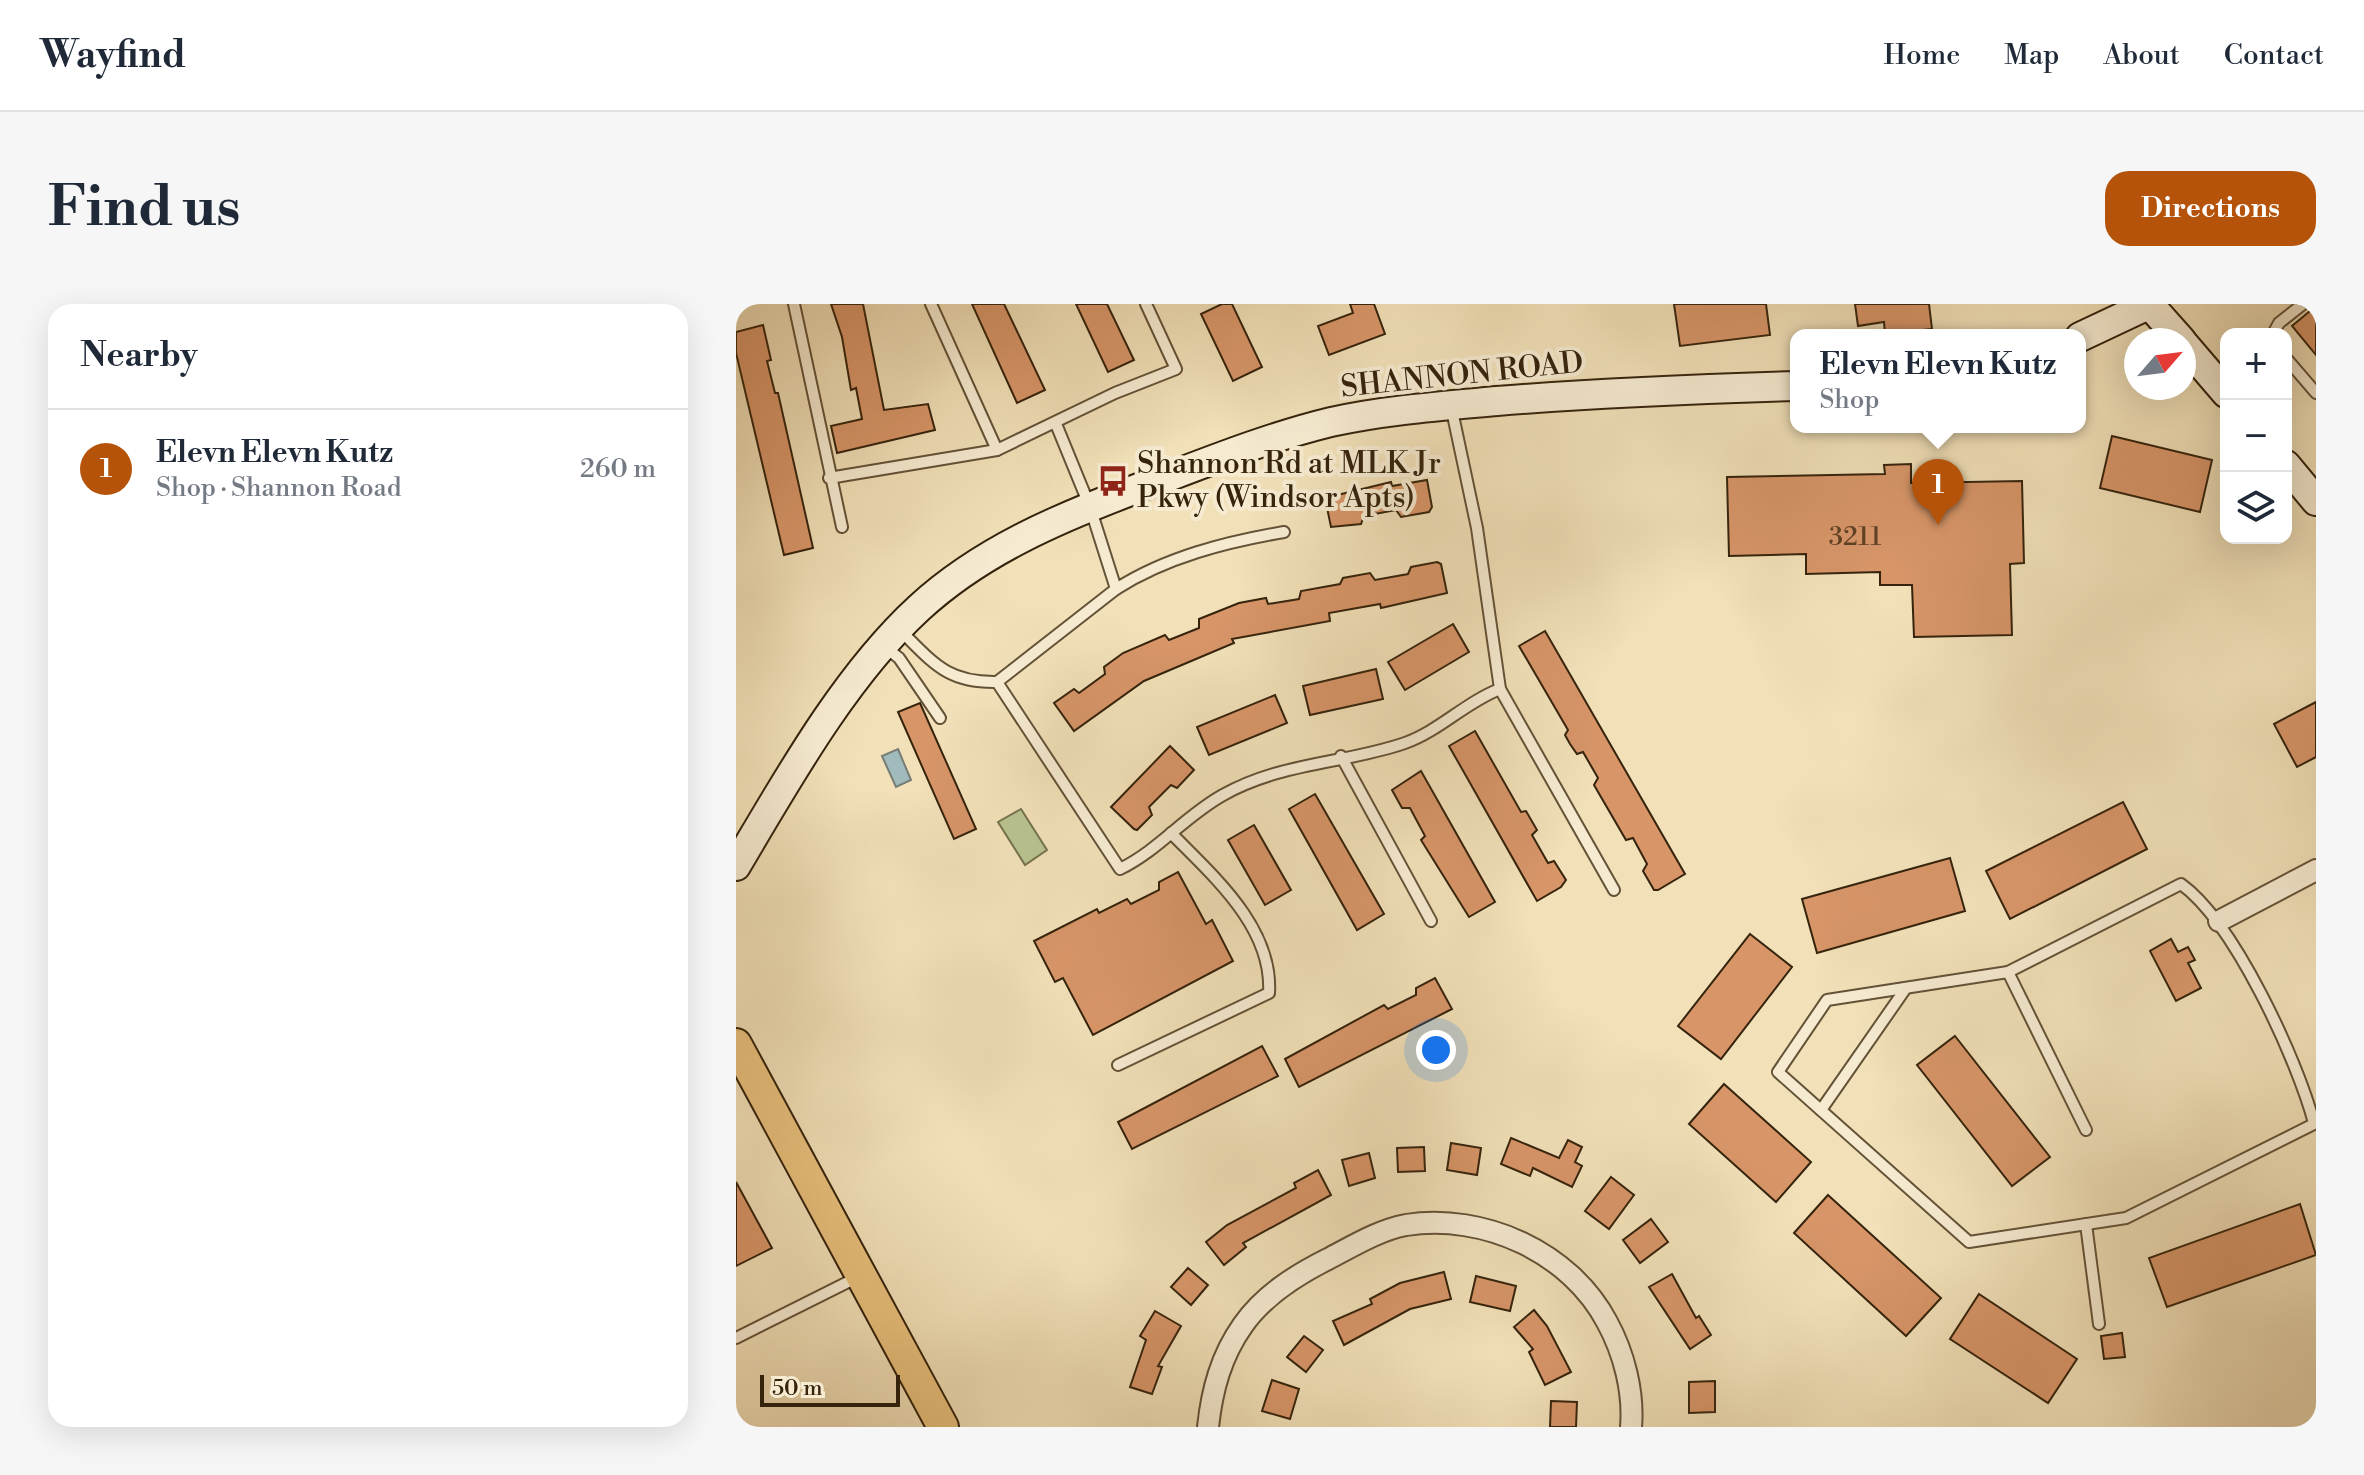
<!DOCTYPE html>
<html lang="en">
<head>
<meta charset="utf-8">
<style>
  body { margin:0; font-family:"Libre Bodoni",serif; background:#f6f6f7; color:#1f2937 }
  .controls { position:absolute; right:24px; top:24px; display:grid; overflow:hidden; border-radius:16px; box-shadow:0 8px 32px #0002 }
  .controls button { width:72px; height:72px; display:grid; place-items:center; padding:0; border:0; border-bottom:2px solid #e0e1e3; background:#fff; color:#1f2937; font:40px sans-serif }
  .compass { position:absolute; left:1388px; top:24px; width:72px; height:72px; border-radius:50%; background:#fff; box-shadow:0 8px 32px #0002; rotate:62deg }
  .scale { position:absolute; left:24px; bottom:20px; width:140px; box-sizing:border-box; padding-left:8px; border:4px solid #35230c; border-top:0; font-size:22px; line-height:28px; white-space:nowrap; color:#35230c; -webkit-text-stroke:6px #f6ebd1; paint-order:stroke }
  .you { position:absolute; left:700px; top:746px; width:28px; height:28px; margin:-20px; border:6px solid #fff; border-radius:50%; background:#1a73e8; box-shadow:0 0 0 12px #1a73e833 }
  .badge { display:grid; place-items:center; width:52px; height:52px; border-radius:50%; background:#b45309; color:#fff; font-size:26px; font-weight:700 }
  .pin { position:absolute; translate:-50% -66px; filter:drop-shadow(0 2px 4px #0008) }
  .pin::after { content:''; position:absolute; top:42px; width:28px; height:24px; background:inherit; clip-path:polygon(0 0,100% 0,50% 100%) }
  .popup { position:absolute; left:1054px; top:25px; width:296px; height:104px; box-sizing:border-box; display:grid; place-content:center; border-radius:16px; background:#fff; filter:drop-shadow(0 2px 6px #0005); font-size:26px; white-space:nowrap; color:#747a83 }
  .popup b { font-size:30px; color:#1f2937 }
  .popup::after { content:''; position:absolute; left:50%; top:100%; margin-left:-16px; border:16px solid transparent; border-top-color:#fff }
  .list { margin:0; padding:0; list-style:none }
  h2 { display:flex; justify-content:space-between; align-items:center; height:104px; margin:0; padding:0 32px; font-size:34px }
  h2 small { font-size:26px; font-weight:400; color:#747a83 }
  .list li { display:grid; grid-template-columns:52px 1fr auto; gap:24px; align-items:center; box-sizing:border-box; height:120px; padding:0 32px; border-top:2px solid #e0e1e3 }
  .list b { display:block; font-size:30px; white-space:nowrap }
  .list p { margin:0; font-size:26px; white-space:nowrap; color:#747a83 }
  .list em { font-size:26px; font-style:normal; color:#747a83 }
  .icon { flex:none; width:44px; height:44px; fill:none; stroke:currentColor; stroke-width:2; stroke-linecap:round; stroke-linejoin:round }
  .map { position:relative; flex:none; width:1580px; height:1123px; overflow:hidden; border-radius:24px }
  header { display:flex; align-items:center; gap:48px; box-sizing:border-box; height:112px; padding:0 40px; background:#fff; border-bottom:2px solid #e0e1e3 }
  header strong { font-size:38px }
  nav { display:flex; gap:44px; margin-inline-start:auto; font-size:28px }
  .intro { display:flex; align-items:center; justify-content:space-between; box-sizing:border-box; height:192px; padding:0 48px }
  h1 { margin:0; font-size:56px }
  .button { padding:20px 36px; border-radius:24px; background:#b45309; color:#fff; font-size:28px; font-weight:700 }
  main { display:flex; gap:48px; padding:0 48px }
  aside { flex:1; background:#fff; border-radius:24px; box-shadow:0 8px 32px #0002 }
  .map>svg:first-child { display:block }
</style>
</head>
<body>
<header>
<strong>Wayfind</strong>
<nav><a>Home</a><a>Map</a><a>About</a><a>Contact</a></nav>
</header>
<div class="intro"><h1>Find us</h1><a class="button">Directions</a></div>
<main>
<aside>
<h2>Nearby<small></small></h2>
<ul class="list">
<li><span class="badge">1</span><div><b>Elevn Elevn Kutz</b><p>Shop · Shannon Road</p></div><em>260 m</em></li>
</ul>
</aside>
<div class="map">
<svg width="1580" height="1123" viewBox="0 0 1580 1123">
  <rect width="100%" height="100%" fill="#f1e0b8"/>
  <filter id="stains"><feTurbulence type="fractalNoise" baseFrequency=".0025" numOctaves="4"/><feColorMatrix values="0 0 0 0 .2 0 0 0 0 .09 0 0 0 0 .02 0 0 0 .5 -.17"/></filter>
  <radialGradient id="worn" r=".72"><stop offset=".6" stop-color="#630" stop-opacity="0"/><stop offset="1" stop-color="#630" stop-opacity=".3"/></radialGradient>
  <!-- green -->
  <polygon fill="#b8c390" stroke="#76734e" stroke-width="2" points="285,505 311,546 289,561 262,518"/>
  <!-- water -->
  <polygon fill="#a1babb" stroke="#767e75" stroke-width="2" points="162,445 175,476 160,483 146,452"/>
  <!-- building -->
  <g fill="#d79568" stroke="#35230c" stroke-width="2">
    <polygon points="95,0 127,0 148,106 192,100 199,126 101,149 95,122 126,115 120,84 115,86 106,33"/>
    <polygon points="236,0 268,0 309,86 281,99"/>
    <polygon points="340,0 371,0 398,56 372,68"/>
    <polygon points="486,0 496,0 526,63 497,77 465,10"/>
    <polygon points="614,0 638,0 649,30 593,51 582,22 617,9"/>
    <polygon points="938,0 1030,0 1034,31 944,42"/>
    <polygon points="1119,0 1193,0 1196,25 1149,30 1148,18 1122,22"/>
    <polygon points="1580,2 1580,51 1556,22"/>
    <polygon points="27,21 35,56 31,57 39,89 42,89 77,244 48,251 0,49 0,28"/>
    <polygon points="1376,132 1476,156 1464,208 1364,184"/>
    <polygon points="1175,160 1175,179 1286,177 1288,259 1274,260 1276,331 1178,333 1176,281 1144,281 1144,268 1070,270 1070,250 993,252 991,173 1149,170 1148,161"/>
    <polygon points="691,176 696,203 693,208 665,213 660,206 628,212 625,220 595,223 589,194 655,178 656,182"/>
    <polygon points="701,258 705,260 711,289 645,304 644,300 593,309 594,317 496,335 498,339 408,377 338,427 318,399 338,385 343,389 369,370 368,363 387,349 429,331 433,336 463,324 463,315 503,299 530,294 532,300 563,295 565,287 604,280 607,274 634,269 639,276 672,270 675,263"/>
    <polygon points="717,320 733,348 669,386 652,358"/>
    <polygon points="809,327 949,570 922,586 918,586 907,567 911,560 897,534 890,536 858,481 862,474 847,448 841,450 834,440 829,431 832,426 783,342"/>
    <polygon points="640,365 647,395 574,411 567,382"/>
    <polygon points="539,391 551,419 473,451 461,423"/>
    <polygon points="1580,398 1580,453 1561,463 1538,420"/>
    <polygon points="184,399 240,525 218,535 162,408"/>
    <polygon points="739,427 785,508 790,507 801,526 796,531 812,559 818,557 830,576 825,583 801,597 713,442"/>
    <polygon points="434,442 458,466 441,484 435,481 413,503 416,511 401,526 398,525 375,503"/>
    <polygon points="685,467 759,598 733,613 685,536 689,532 674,504 666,504 656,486"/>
    <polygon points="579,490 648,610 621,626 553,505"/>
    <polygon points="1387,498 1411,545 1274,615 1250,567"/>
    <polygon points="518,521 555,586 529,601 492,536"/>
    <polygon points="1214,554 1229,607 1081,649 1066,595"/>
    <polygon points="442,568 470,620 476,616 497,657 357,731 327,674 319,678 298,637 361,605 363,609 391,595 395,600 423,586 423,578"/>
    <polygon points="1014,630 1056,663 985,755 942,722"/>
    <polygon points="1435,635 1442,648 1452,643 1459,656 1452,659 1465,684 1440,697 1414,647"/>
    <polygon points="699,674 716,705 563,783 549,755 648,701 652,705 680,691 680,684"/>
    <polygon points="1219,732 1314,853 1276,882 1181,761"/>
    <polygon points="526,742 542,772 396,845 382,818"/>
    <polygon points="988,780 1075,858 1040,898 953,820"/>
    <polygon points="775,834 823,854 832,836 846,843 839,858 846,862 836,883 797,864 794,872 765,860"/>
    <polygon points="715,839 745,844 741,871 711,866"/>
    <polygon points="688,843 689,867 662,868 661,844"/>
    <polygon points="633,849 639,874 613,882 606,856"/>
    <polygon points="582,866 595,891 507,939 510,943 488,961 470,938 491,921 560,884 558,879"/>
    <polygon points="875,873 898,891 873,925 849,907"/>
    <polygon points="0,878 36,944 0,962"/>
    <polygon points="1092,891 1205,994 1170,1032 1058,929"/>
    <polygon points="1564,900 1580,951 1431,1003 1413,954"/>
    <polygon points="915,915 932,938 904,959 887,936"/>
    <polygon points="452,964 472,981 455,1001 435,983"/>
    <polygon points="708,968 715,995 674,1005 608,1041 597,1017 636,1000 634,995 664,979"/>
    <polygon points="936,970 960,1014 963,1012 975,1031 954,1045 913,983"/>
    <polygon points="740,972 780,982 774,1007 734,998"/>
    <polygon points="1243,990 1341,1055 1312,1099 1214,1035"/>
    <polygon points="798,1006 811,1022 835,1068 809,1081 793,1048 797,1045 778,1023"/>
    <polygon points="419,1007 445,1022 422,1062 426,1063 416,1090 394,1083 410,1036 404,1032"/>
    <polygon points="1386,1029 1389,1053 1368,1055 1365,1032"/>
    <polygon points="568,1032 587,1046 570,1068 551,1053"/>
    <polygon points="536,1076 563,1085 554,1115 526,1107"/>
    <polygon points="979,1077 979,1108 953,1109 953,1078"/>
    <polygon points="815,1097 841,1098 840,1123 814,1123"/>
  </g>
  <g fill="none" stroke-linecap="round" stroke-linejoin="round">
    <defs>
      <g id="lane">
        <polyline points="58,0 106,223"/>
        <polyline points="195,0 261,146"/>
        <polyline points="1537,30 1543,19 1567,0"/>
        <polyline points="1550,54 1580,89"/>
        <path d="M320 120 354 203 380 285C430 253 490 238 548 228"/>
        <polyline points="93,174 261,146 379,89 440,65 410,0"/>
        <path d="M380 285 261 378 384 565C423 546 449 512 487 491 546 458 608 460 669 439 703 427 730 398 764 385L741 224 715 102"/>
        <path d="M165 327C198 360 212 379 261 378"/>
        <polyline points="149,343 163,354 204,414"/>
        <polyline points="764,385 878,586"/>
        <polyline points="605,452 695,617"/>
        <polyline points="1272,668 1350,826"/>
        <path d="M382 761 533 689C537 623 477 572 435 529"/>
        <polyline points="1085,806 1170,684"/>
        <path d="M1578 819C1561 755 1498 618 1445 580L1272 668 1091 696 1042 768 1233 938 1390 914 1580 819"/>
        <polyline points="1350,920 1363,1020"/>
        <polyline points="0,1034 124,972"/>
      </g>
      <g id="street">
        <polyline points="1483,617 1580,566"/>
        <path d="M472 1123C476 1086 485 1052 507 1021 528 991 560 971 592 955 617 942 643 926 670 921 748 909 834 948 871 1018 888 1049 898 1088 895 1123"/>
      </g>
      <g id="secondary">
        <polyline points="1413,0 1445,36"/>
        <polyline points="1344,33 1414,0"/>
        <polyline points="1448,40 1490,89"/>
        <polyline points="1550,161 1580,197"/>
        <path d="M0 562C51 476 109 372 183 304 245 247 323 214 400 185 464 161 529 134 595 118 649 106 706 102 761 97 861 89 960 85 1060 82"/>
      </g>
      <polyline id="primary" points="0,740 207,1123"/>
    </defs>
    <!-- lane casing -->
    <use href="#lane" stroke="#645237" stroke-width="14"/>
    <!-- street casing -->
    <use href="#street" stroke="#645237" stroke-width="24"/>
    <!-- secondary casing -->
    <use href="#secondary" stroke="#35230c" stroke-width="32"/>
    <!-- primary casing -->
    <use href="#primary" stroke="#35230c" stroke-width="34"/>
    <!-- lane -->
    <use href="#lane" stroke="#f6ebd1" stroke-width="10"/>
    <!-- street -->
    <use href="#street" stroke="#f6ebd1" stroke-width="20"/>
    <!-- secondary -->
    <use href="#secondary" stroke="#f6ebd1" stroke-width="28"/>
    <!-- primary -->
    <use href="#primary" stroke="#e8c07c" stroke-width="30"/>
  </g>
  <!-- icons -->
  <defs>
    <symbol id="bus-bare" viewBox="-9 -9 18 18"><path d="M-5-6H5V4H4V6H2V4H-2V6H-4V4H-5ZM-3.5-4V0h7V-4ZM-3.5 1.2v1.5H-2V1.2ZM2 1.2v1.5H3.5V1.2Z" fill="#8f2418" stroke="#f6ebd1" stroke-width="2.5" paint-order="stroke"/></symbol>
  </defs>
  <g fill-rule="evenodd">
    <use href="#bus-bare" x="355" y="155" width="44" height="44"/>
  </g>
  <g text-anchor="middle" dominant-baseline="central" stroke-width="8" stroke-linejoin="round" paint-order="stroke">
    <!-- number labels -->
    <g font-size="26" fill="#5e4023">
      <text x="1119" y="233">3211</text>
    </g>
    <!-- street labels -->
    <g font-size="30" fill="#35230c" stroke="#f6ebd1">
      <text transform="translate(726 71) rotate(-6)">SHANNON ROAD</text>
    </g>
    <!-- poi labels -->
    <g font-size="30" fill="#35230c" stroke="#f6ebd1" text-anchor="start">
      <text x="401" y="160">Shannon Rd at MLK Jr<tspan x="401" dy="34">Pkwy (Windsor Apts)</tspan></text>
    </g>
  </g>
  <rect width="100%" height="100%" filter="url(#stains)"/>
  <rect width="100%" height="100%" fill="url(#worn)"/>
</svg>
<div class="controls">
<button>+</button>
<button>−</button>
<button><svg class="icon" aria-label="layers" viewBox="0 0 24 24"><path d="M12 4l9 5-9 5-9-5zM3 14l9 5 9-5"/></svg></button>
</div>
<svg class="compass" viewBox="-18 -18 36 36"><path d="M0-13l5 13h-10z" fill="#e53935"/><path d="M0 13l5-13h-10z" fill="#747a83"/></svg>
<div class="scale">50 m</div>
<div class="you"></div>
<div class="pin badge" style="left:1202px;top:221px">1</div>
<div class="popup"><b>Elevn Elevn Kutz</b>Shop</div>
</div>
</main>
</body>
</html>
